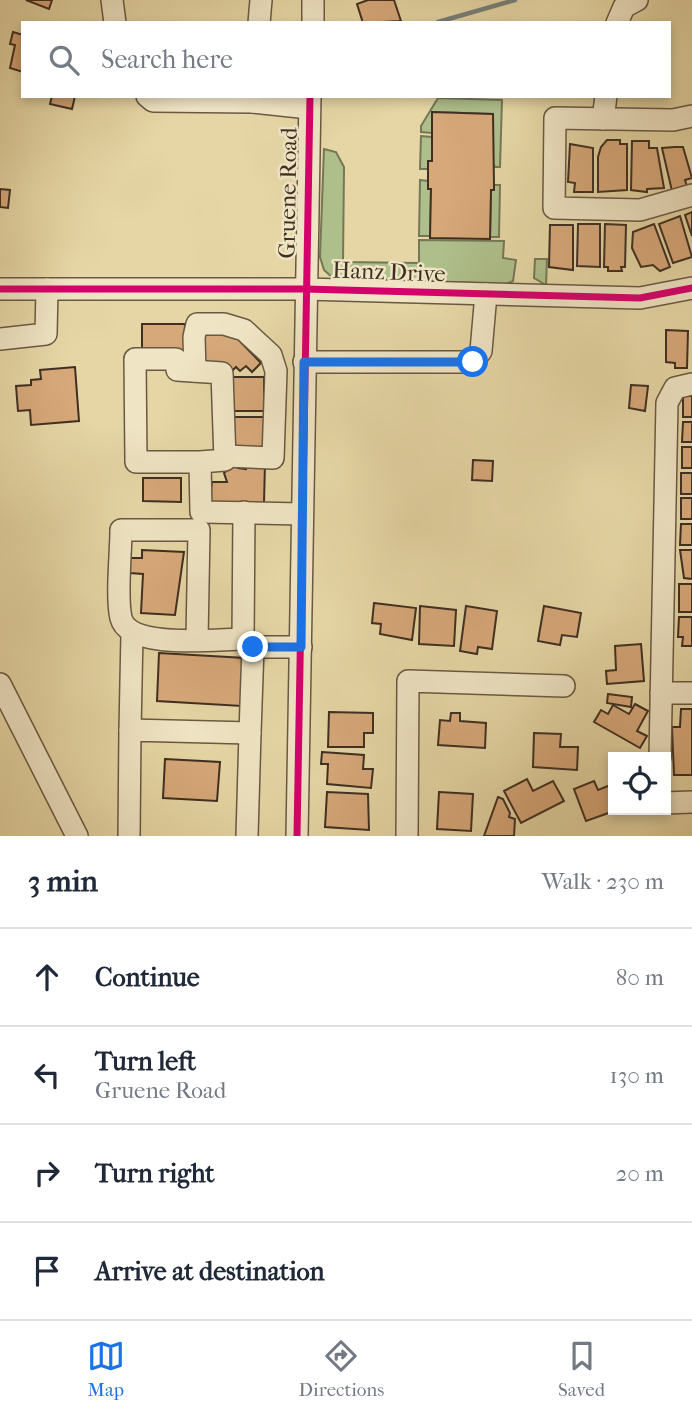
<!DOCTYPE html>
<html lang="en">
<head>
<meta charset="utf-8">
<style>
  body { margin:0; font-family:"IM FELL French Canon",serif; background:#f2f2f3; color:#1f2937 }
  .controls { position:absolute; right:21px; bottom:21px; display:grid; overflow:hidden; border-radius:0px; box-shadow:0 4px 10px #0003 }
  .controls button { width:63px; height:63px; display:grid; place-items:center; padding:0; border:0; border-bottom:2px solid #e0e1e3; background:#fff; color:#1f2937; font:35px sans-serif }
  .stop { position:absolute; width:21px; height:21px; margin:-16px; border:5px solid #1a73e8; border-radius:50%; background:#fff }
  .stop.end { background:#1a73e8; border-color:#fff; box-shadow:0 2px 7px #0008 }
  .list { margin:0; padding:0; list-style:none }
  h2 { display:flex; justify-content:space-between; align-items:center; height:91px; margin:0; padding:0 28px; font-size:30px }
  h2 small { font-size:23px; font-weight:400; color:#747a83 }
  .list li { display:grid; grid-template-columns:46px 1fr auto; gap:21px; align-items:center; box-sizing:border-box; height:98px; padding:0 28px; border-top:2px solid #e0e1e3 }
  .list b { display:block; font-size:26px; white-space:nowrap }
  .list p { margin:0; font-size:23px; white-space:nowrap; color:#747a83 }
  .list em { font-size:23px; font-style:normal; color:#747a83 }
  .icon { flex:none; width:38px; height:38px; fill:none; stroke:currentColor; stroke-width:2; stroke-linecap:round; stroke-linejoin:round }
  .map { position:relative; flex:none; width:692px; height:836px; overflow:hidden }
  .search { position:absolute; background:#fff; box-shadow:0 4px 10px #0003; left:21px; right:21px; top:21px; height:77px; display:flex; align-items:center; gap:18px; box-sizing:border-box; padding:0 24px; border-radius:0px; color:#747a83; font-size:26px }
  .sheet { height:483px; background:#fff }
  nav { display:flex; justify-content:space-around; align-items:center; box-sizing:border-box; height:98px; border-top:2px solid #e0e1e3; background:#fff; font-size:19px; color:#747a83 }
  nav a { display:grid; justify-items:center; gap:4px }
  nav .on { color:#1a73e8 }
  .map>svg:first-child { display:block }
</style>
</head>
<body>
<div class="map">
<svg width="692" height="836" viewBox="0 0 692 836">
  <rect width="100%" height="100%" fill="#e6d6a5"/>
  <filter id="stains"><feTurbulence type="fractalNoise" baseFrequency=".00286" numOctaves="4"/><feColorMatrix values="0 0 0 0 .2 0 0 0 0 .09 0 0 0 0 .02 0 0 0 .5 -.17"/></filter>
  <radialGradient id="worn" r=".72"><stop offset=".6" stop-color="#630" stop-opacity="0"/><stop offset="1" stop-color="#630" stop-opacity=".3"/></radialGradient>
  <!-- green -->
  <g fill="#aebf8b" stroke="#767756" stroke-width="2">
    <polygon points="438,98 502,100 500,167 495,167 492,162 492,114 433,112 432,133 421,132 421,126"/>
    <polygon points="421,136 432,137 432,161 428,162 428,169 420,169"/>
    <polygon points="324,149 336,152 344,167 343,262 419,263 419,240 504,241 503,258 516,260 513,281 506,284 333,278 324,270 320,257"/>
    <polygon points="420,180 428,181 428,189 431,189 430,236 419,236"/>
    <polygon points="494,185 500,185 499,237 490,237 491,190"/>
    <polygon points="535,259 547,259 546,285 534,278"/>
  </g>
  <g fill="none" stroke-linecap="round" stroke-linejoin="round">
    <!-- stream -->
    <polyline stroke="#778079" stroke-width="4.5" points="438,22 515,0"/>
  </g>
  <!-- building -->
  <g fill="#d7a879" stroke="#3f2f21" stroke-width="2">
    <polygon points="26,0 52,0 49,9"/>
    <polygon points="368,0 394,0 401,21 363,23 357,4"/>
    <polygon points="13,32 23,35 23,72 10,68 15,45 10,44"/>
    <polygon points="52,96 75,96 72,109 50,104"/>
    <polygon points="432,112 493,114 494,185 494,190 491,190 490,239 430,238 431,189 428,189 428,161 432,161"/>
    <polygon points="607,140 620,140 620,144 627,144 627,190 598,192 598,157 601,147"/>
    <polygon points="632,141 649,141 649,148 657,148 664,188 647,189 647,192 631,190"/>
    <polygon points="570,144 593,148 593,192 574,192 575,183 568,182"/>
    <polygon points="675,147 683,147 692,178 685,180 687,187 672,191 662,148"/>
    <polygon points="0,189 10,190 8,208 0,207"/>
    <polygon points="692,212 692,236 685,215"/>
    <polygon points="680,216 692,257 673,263 659,224"/>
    <polygon points="578,224 600,224 600,267 577,266"/>
    <polygon points="605,224 626,225 625,267 621,267 622,271 608,271 608,267 604,267"/>
    <polygon points="654,224 670,267 660,271 653,265 641,267 632,248 633,232"/>
    <polygon points="550,225 573,225 573,270 549,267"/>
    <polygon points="142,324 185,324 184,353 142,353"/>
    <polygon points="666,330 688,331 687,368 675,368 675,363 666,362"/>
    <polygon points="200,333 232,333 261,363 252,372 246,366 240,371 236,367 230,373 220,362 200,363"/>
    <polygon points="75,367 79,421 31,425 30,410 18,411 16,386 31,385 31,380 41,379 40,370"/>
    <rect x="231" y="377" width="33" height="34"/>
    <polygon points="631,385 648,386 645,411 629,408"/>
    <rect x="683" y="396" width="9" height="21"/>
    <rect x="229" y="417" width="35" height="30"/>
    <polygon points="683,422 692,422 692,442 682,442"/>
    <rect x="682" y="447" width="10" height="21"/>
    <polygon points="473,460 493,461 492,481 472,480"/>
    <polygon points="246,463 265,463 264,503 208,502 212,482 227,482 224,473 234,464 238,468 246,469"/>
    <rect x="681" y="473" width="11" height="21"/>
    <polygon points="143,478 181,478 181,502 143,501"/>
    <rect x="681" y="498" width="11" height="21"/>
    <polygon points="681,524 692,524 692,545 680,545"/>
    <polygon points="142,550 184,552 175,615 141,613 143,574 130,573 130,558 142,558"/>
    <polygon points="680,550 692,550 692,579 684,578"/>
    <rect x="679" y="584" width="13" height="28"/>
    <polygon points="374,603 416,608 412,640 380,634 381,624 372,623"/>
    <polygon points="420,606 456,610 454,646 419,644"/>
    <polygon points="466,606 497,611 492,649 478,647 477,654 460,651"/>
    <polygon points="544,606 581,613 577,637 562,635 560,645 538,641"/>
    <polygon points="679,617 692,617 692,646 682,646 683,637 678,637"/>
    <polygon points="641,644 644,681 607,684 606,671 616,670 615,646"/>
    <polygon points="159,653 245,658 242,706 157,701"/>
    <polygon points="608,694 632,697 631,707 607,703"/>
    <polygon points="635,704 648,711 637,731 647,736 640,748 594,722 601,710 608,714 613,705 629,714"/>
    <polygon points="681,709 692,709 692,775 674,775 672,727 680,727"/>
    <polygon points="329,712 373,713 373,733 364,733 364,747 328,747"/>
    <polygon points="451,713 460,713 460,721 486,723 485,748 438,745 440,720 450,721"/>
    <polygon points="534,733 561,734 560,747 578,747 577,770 533,767"/>
    <polygon points="322,752 364,755 363,769 373,769 371,788 327,784 328,764 321,764"/>
    <polygon points="165,759 220,762 217,801 163,798"/>
    <polygon points="527,779 533,791 553,781 564,801 521,823 504,791"/>
    <polygon points="594,781 598,790 613,784 613,810 617,810 586,821 574,789"/>
    <polygon points="327,792 368,794 369,830 325,827"/>
    <polygon points="439,792 473,794 471,831 437,829"/>
    <polygon points="498,797 503,799 510,813 509,817 515,819 514,836 484,836"/>
  </g>
  <g fill="none" stroke-linecap="round" stroke-linejoin="round">
    <defs>
      <g id="minor">
        <polyline points="112,0 115,23"/>
        <polyline points="259,23 261,0"/>
        <polyline points="313,23 313,0"/>
        <polyline points="617,23 624,7 637,0"/>
        <polyline points="147,96 153,101 253,102"/>
        <polyline points="253,96 253,102 309,108"/>
        <polyline points="692,116 673,120 555,118 554,208 640,210 692,195"/>
        <polyline points="603,119 606,96"/>
        <polyline points="0,289 305,289 640,298 692,288"/>
        <polyline points="0,339 46,334 47,289"/>
        <polyline points="304,362 473,362 481,351 486,294"/>
        <polyline points="195,371 194,337 197,324 224,324 244,330 271,355 276,371 273,458 225,456"/>
        <polyline points="200,462 136,462 135,359 176,359 177,370 222,373 225,460 200,462 201,512 302,514"/>
        <path d="M197 639 199 530H121C121 553 116 597 121 618 129 650 216 639 243 639L253 647H301"/>
        <polyline points="243,639 244,512"/>
        <polyline points="0,684 77,836"/>
        <polyline points="661,693 692,693"/>
        <polyline points="130,730 132,634"/>
        <polyline points="250,733 253,647"/>
        <polyline points="660,757 667,403 675,388 692,384"/>
        <polyline points="666,803 692,802"/>
        <polyline points="129,836 130,730 250,733 247,836"/>
        <polyline points="297,836 310,96"/>
        <polyline points="407,836 408,681 564,686"/>
      </g>
    </defs>
    <!-- minor casing -->
    <use href="#minor" stroke="#695942" stroke-width="24"/>
    <!-- minor -->
    <use href="#minor" stroke="#efe4c4" stroke-width="21"/>
    <defs>
      <g id="cycleway">
        <polyline points="0,289 305,289 640,298 692,288"/>
        <polyline points="297,836 310,96"/>
      </g>
    </defs>
    <!-- cycleway casing -->
    <use href="#cycleway" stroke="#efe4c4" stroke-width="11"/>
    <!-- cycleway -->
    <use href="#cycleway" stroke="#d6006c" stroke-width="7"/>
  </g>
  <g fill="none" stroke-linecap="round" stroke-linejoin="round">
    <!-- route -->
    <polyline stroke="#1a73e8" stroke-width="9" points="253,647 301,647 304,362 473,362"/>
  </g>
  <g text-anchor="middle" dominant-baseline="central" stroke-width="5" stroke-linejoin="round" paint-order="stroke">
    <!-- street labels -->
    <g font-size="23" fill="#3f2f21" stroke="#efe4c4">
      <text transform="translate(288 193) rotate(-89)">Gruene Road</text>
      <text transform="translate(389 272) rotate(2)">Hanz Drive</text>
    </g>
  </g>
  <rect width="100%" height="100%" filter="url(#stains)"/>
  <rect width="100%" height="100%" fill="url(#worn)"/>
</svg>
<div class="controls">
<button><svg class="icon" aria-label="locate" viewBox="0 0 24 24"><circle cx="12" cy="12" r="6"/><path d="M12 2v4M12 18v4M2 12h4M18 12h4"/></svg></button>
</div>
<div class="stop" style="left:473px;top:362px"></div>
<div class="stop end" style="left:253px;top:647px"></div>
<div class="search"><svg class="icon" aria-label="search" viewBox="0 0 24 24"><circle cx="10" cy="10" r="6"/><path d="M15 15l6 6"/></svg>Search here</div>
</div>
<section class="sheet">
<h2>3 min<small>Walk · 230 m</small></h2>
<ul class="list">
<li><svg class="icon" aria-label="ahead" viewBox="0 0 24 24"><path d="M12 20V5M6 11l6-6 6 6"/></svg><div><b>Continue</b></div><em>80 m</em></li>
<li><svg class="icon" aria-label="left" viewBox="0 0 24 24"><path d="M17 20v-9H6M10 6l-5 5 5 5"/></svg><div><b>Turn left</b><p>Gruene Road</p></div><em>130 m</em></li>
<li><svg class="icon" aria-label="right" viewBox="0 0 24 24"><path d="M7 20v-9h11M14 6l5 5-5 5"/></svg><div><b>Turn right</b></div><em>20 m</em></li>
<li><svg class="icon" aria-label="arrive" viewBox="0 0 24 24"><path d="M6 21V4h12l-3 4 3 4H6"/></svg><div><b>Arrive at destination</b></div></li>
</ul>
</section>
<nav>
<a class="on"><svg class="icon" aria-label="map" viewBox="0 0 24 24"><path d="M3 6l6-2 6 2 6-2v14l-6 2-6-2-6 2zM9 4v14M15 6v14"/></svg>Map</a>
<a><svg class="icon" aria-label="directions" viewBox="0 0 24 24"><path d="M12 3l9 9-9 9-9-9zM9 14v-3h6M13 9l2 2-2 2"/></svg>Directions</a>
<a><svg class="icon" aria-label="saved" viewBox="0 0 24 24"><path d="M7 4h10v16l-5-4-5 4z"/></svg>Saved</a>
</nav>
</body>
</html>
